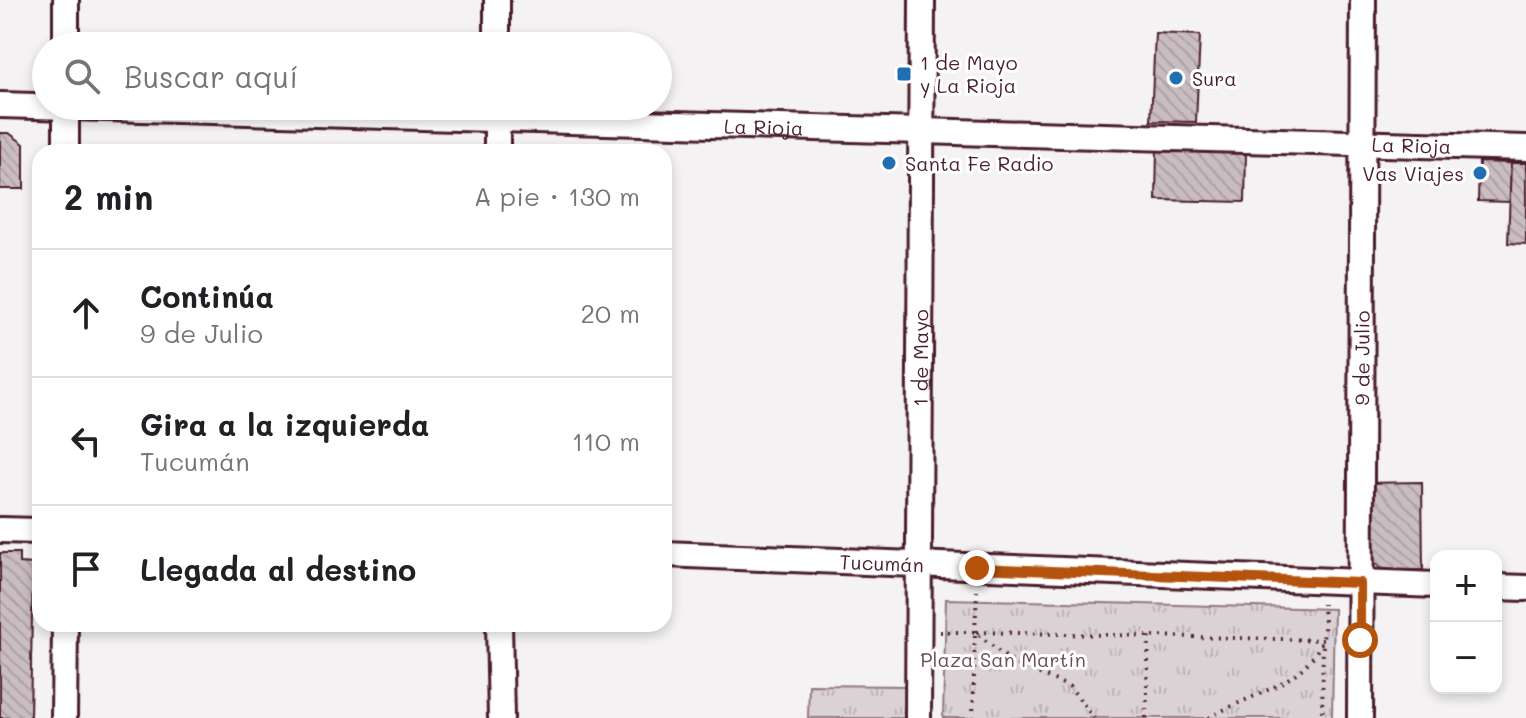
<!DOCTYPE html>
<html lang="es">
<head>
<meta charset="utf-8">
<style>
  body { margin:0; font-family:Mali,sans-serif; background:#f6f6f6; color:#202124 }
  .controls { position:absolute; right:24px; bottom:24px; display:grid; overflow:hidden; border-radius:16px; box-shadow:0 4px 12px #0003 }
  .controls button { width:72px; height:72px; display:grid; place-items:center; padding:0; border:0; border-bottom:2px solid #e0e0e0; background:#fff; color:#202124; font:40px sans-serif }
  .stop { position:absolute; width:24px; height:24px; margin:-18px; border:6px solid #b45309; border-radius:50%; background:#fff }
  .stop.end { background:#b45309; border-color:#fff; box-shadow:0 2px 8px #0008 }
  .list { margin:0; padding:0; list-style:none }
  h2 { display:flex; justify-content:space-between; align-items:center; height:104px; margin:0; padding:0 32px; font-size:34px }
  h2 small { font-size:26px; font-weight:400; color:#757577 }
  .list li { display:grid; grid-template-columns:52px 1fr auto; gap:24px; align-items:center; box-sizing:border-box; height:128px; padding:0 32px; border-top:2px solid #e0e0e0 }
  .list b { display:block; font-size:30px; white-space:nowrap }
  .list p { margin:0; font-size:26px; white-space:nowrap; color:#757577 }
  .list em { font-size:26px; font-style:normal; color:#757577 }
  .icon { flex:none; width:44px; height:44px; fill:none; stroke:currentColor; stroke-width:2; stroke-linecap:round; stroke-linejoin:round }
  .map { position:relative; flex:none; width:1526px; height:718px; overflow:hidden }
  .search { position:absolute; background:#fff; box-shadow:0 4px 12px #0003; left:32px; top:32px; width:640px; height:88px; display:flex; align-items:center; gap:20px; box-sizing:border-box; padding:0 28px; border-radius:44px; color:#757577; font-size:30px }
  .panel { position:absolute; background:#fff; box-shadow:0 4px 12px #0003; left:32px; top:144px; width:640px; height:488px; border-radius:24px }
  .map>svg:first-child { display:block }
</style>
</head>
<body>
<div class="map">
<svg width="1526" height="718" viewBox="0 0 1526 718">
  <defs>
    <pattern id="park-tufts" width="24" height="20" patternUnits="userSpaceOnUse" patternTransform="scale(2)"><rect width="24" height="20" fill="#dbd2d5"/><path d="M3 7l-1-3M5 7V3M7 7l1-3M15 17l-1-3M17 17v-4M19 17l1-3" fill="none" stroke="#bdb4b7"/></pattern>
    <pattern id="building-back-hatch" width="6" height="6" patternUnits="userSpaceOnUse" patternTransform="scale(2)"><rect width="6" height="6" fill="#cabdc1"/><path d="M-1 5l2 2M0 0l6 6M5-1l2 2" fill="none" stroke="#afa2a6"/></pattern>
  </defs>
  <rect width="100%" height="100%" fill="#f4f2f2"/>
  <filter id="ink" filterUnits="userSpaceOnUse"><feTurbulence type="fractalNoise" baseFrequency=".0125" numOctaves="2"/><feDisplacementMap in="SourceGraphic" scale="16" xChannelSelector="R" yChannelSelector="G"/><feConvolveMatrix kernelMatrix="1 2 1 2 8 2 1 2 1" color-interpolation-filters="sRGB"/></filter>
  <g filter="url(#ink)">
    <!-- park -->
    <g fill="url(#park-tufts)" stroke="#927880" stroke-width="2">
      <polygon points="946,599 1334,609 1332,718 943,718"/>
      <polygon points="809,685 908,686 907,718 808,718"/>
    </g>
    <!-- building -->
    <g fill="url(#building-back-hatch)" stroke="#4a1f2b" stroke-width="2">
      <polygon points="1155,33 1200,35 1196,122 1151,121"/>
      <polygon points="0,133 9,133 24,144 24,189 0,189"/>
      <polygon points="1157,149 1246,151 1245,202 1156,200"/>
      <polygon points="1479,162 1511,163 1510,202 1478,201"/>
      <polygon points="1511,163 1526,163 1526,244 1508,243"/>
      <polygon points="1422,482 1423,570 1384,571 1362,552 1363,483"/>
      <polygon points="0,553 19,553 19,563 33,564 30,718 0,718"/>
    </g>
    <g fill="none" stroke-linecap="round" stroke-linejoin="round">
      <defs>
        <g id="street">
          <polyline points="66,0 66,46"/>
          <polyline points="497,0 497,46"/>
          <path id="s1" d="M0 105 1526 148"/>
          <polyline points="66,106 66,152"/>
          <polyline points="497,106 497,152"/>
          <polyline points="0,530 40,531"/>
          <path id="s2" d="M664 554 1436 585"/>
          <polyline points="1496,587 1526,588"/>
          <polyline points="499,624 501,718"/>
          <polyline points="64,718 65,624"/>
          <path id="s3" d="M918 718 922 0"/>
          <path id="s4" d="M1360 718 1363 0"/>
        </g>
      </defs>
      <!-- street casing -->
      <use href="#street" stroke="#4a1f2b" stroke-width="30"/>
      <!-- path -->
      <g stroke="#4a1f2b" stroke-width="4" stroke-dasharray="2 6" stroke-linecap="butt">
        <polyline points="940,632 975,632 1012,662 1070,687 1094,718"/>
        <polyline points="975,632 977,591"/>
        <polyline points="973,718 975,632 1323,640 1322,718"/>
        <polyline points="1146,718 1149,636"/>
        <path d="M1209 718C1246 695 1303 686 1322 641 1326 632 1323 614 1323 604"/>
      </g>
      <!-- street -->
      <use href="#street" stroke="#fff" stroke-width="24"/>
    </g>
  </g>
  <g fill="none" stroke-linecap="round" stroke-linejoin="round" filter="url(#ink)">
    <!-- route -->
    <polyline stroke="#b45309" stroke-width="10" points="977,568 1360,583 1360,640"/>
  </g>
  <!-- markers -->
  <g fill="#1f6fb2" stroke="#fff" stroke-width="3">
    <rect x="896" y="66" width="16" height="16" rx="4"/>
    <circle cx="1176" cy="78" r="8"/>
    <circle cx="889" cy="163" r="8"/>
    <circle cx="1480" cy="173" r="8"/>
  </g>
  <g text-anchor="middle" dominant-baseline="central" stroke-width="6" stroke-linejoin="round" paint-order="stroke">
    <!-- poi labels -->
    <g font-size="20" fill="#4a1f2b" stroke="#fff" text-anchor="start">
      <text x="920" y="62">1 de Mayo<tspan x="920" dy="23">y La Rioja</tspan></text>
      <text x="1192" y="78">Sura</text>
      <text x="905" y="163">Santa Fe Radio</text>
      <text x="1464" y="173" text-anchor="end">Vas Viajes</text>
    </g>
    <!-- street labels -->
    <g font-size="20" fill="#4a1f2b" stroke="#fff">
      <text stroke="none"><textPath href="#s1" startOffset="764">La Rioja</textPath></text>
      <text stroke="none"><textPath href="#s1" startOffset="1412">La Rioja</textPath></text>
      <text stroke="none"><textPath href="#s3" startOffset="360">1 de Mayo</textPath></text>
      <text stroke="none"><textPath href="#s4" startOffset="360">9 de Julio</textPath></text>
      <text stroke="none"><textPath href="#s2" startOffset="218">Tucumán</textPath></text>
    </g>
    <!-- park labels -->
    <g font-size="20" fill="#6e4c56" stroke="#fff">
      <text x="1003" y="659">Plaza San Martín</text>
    </g>
  </g>
</svg>
<div class="controls">
<button>+</button>
<button>−</button>
</div>
<div class="stop" style="left:1360px;top:640px"></div>
<div class="stop end" style="left:977px;top:568px"></div>
<div class="search"><svg class="icon" aria-label="search" viewBox="0 0 24 24"><circle cx="10" cy="10" r="6"/><path d="M15 15l6 6"/></svg>Buscar aquí</div>
<section class="panel">
<h2>2 min<small>A pie · 130 m</small></h2>
<ul class="list">
<li><svg class="icon" aria-label="ahead" viewBox="0 0 24 24"><path d="M12 20V5M6 11l6-6 6 6"/></svg><div><b>Continúa</b><p>9 de Julio</p></div><em>20 m</em></li>
<li><svg class="icon" aria-label="left" viewBox="0 0 24 24"><path d="M17 20v-9H6M10 6l-5 5 5 5"/></svg><div><b>Gira a la izquierda</b><p>Tucumán</p></div><em>110 m</em></li>
<li><svg class="icon" aria-label="arrive" viewBox="0 0 24 24"><path d="M6 21V4h12l-3 4 3 4H6"/></svg><div><b>Llegada al destino</b></div></li>
</ul>
</section>
</div>
</body>
</html>
